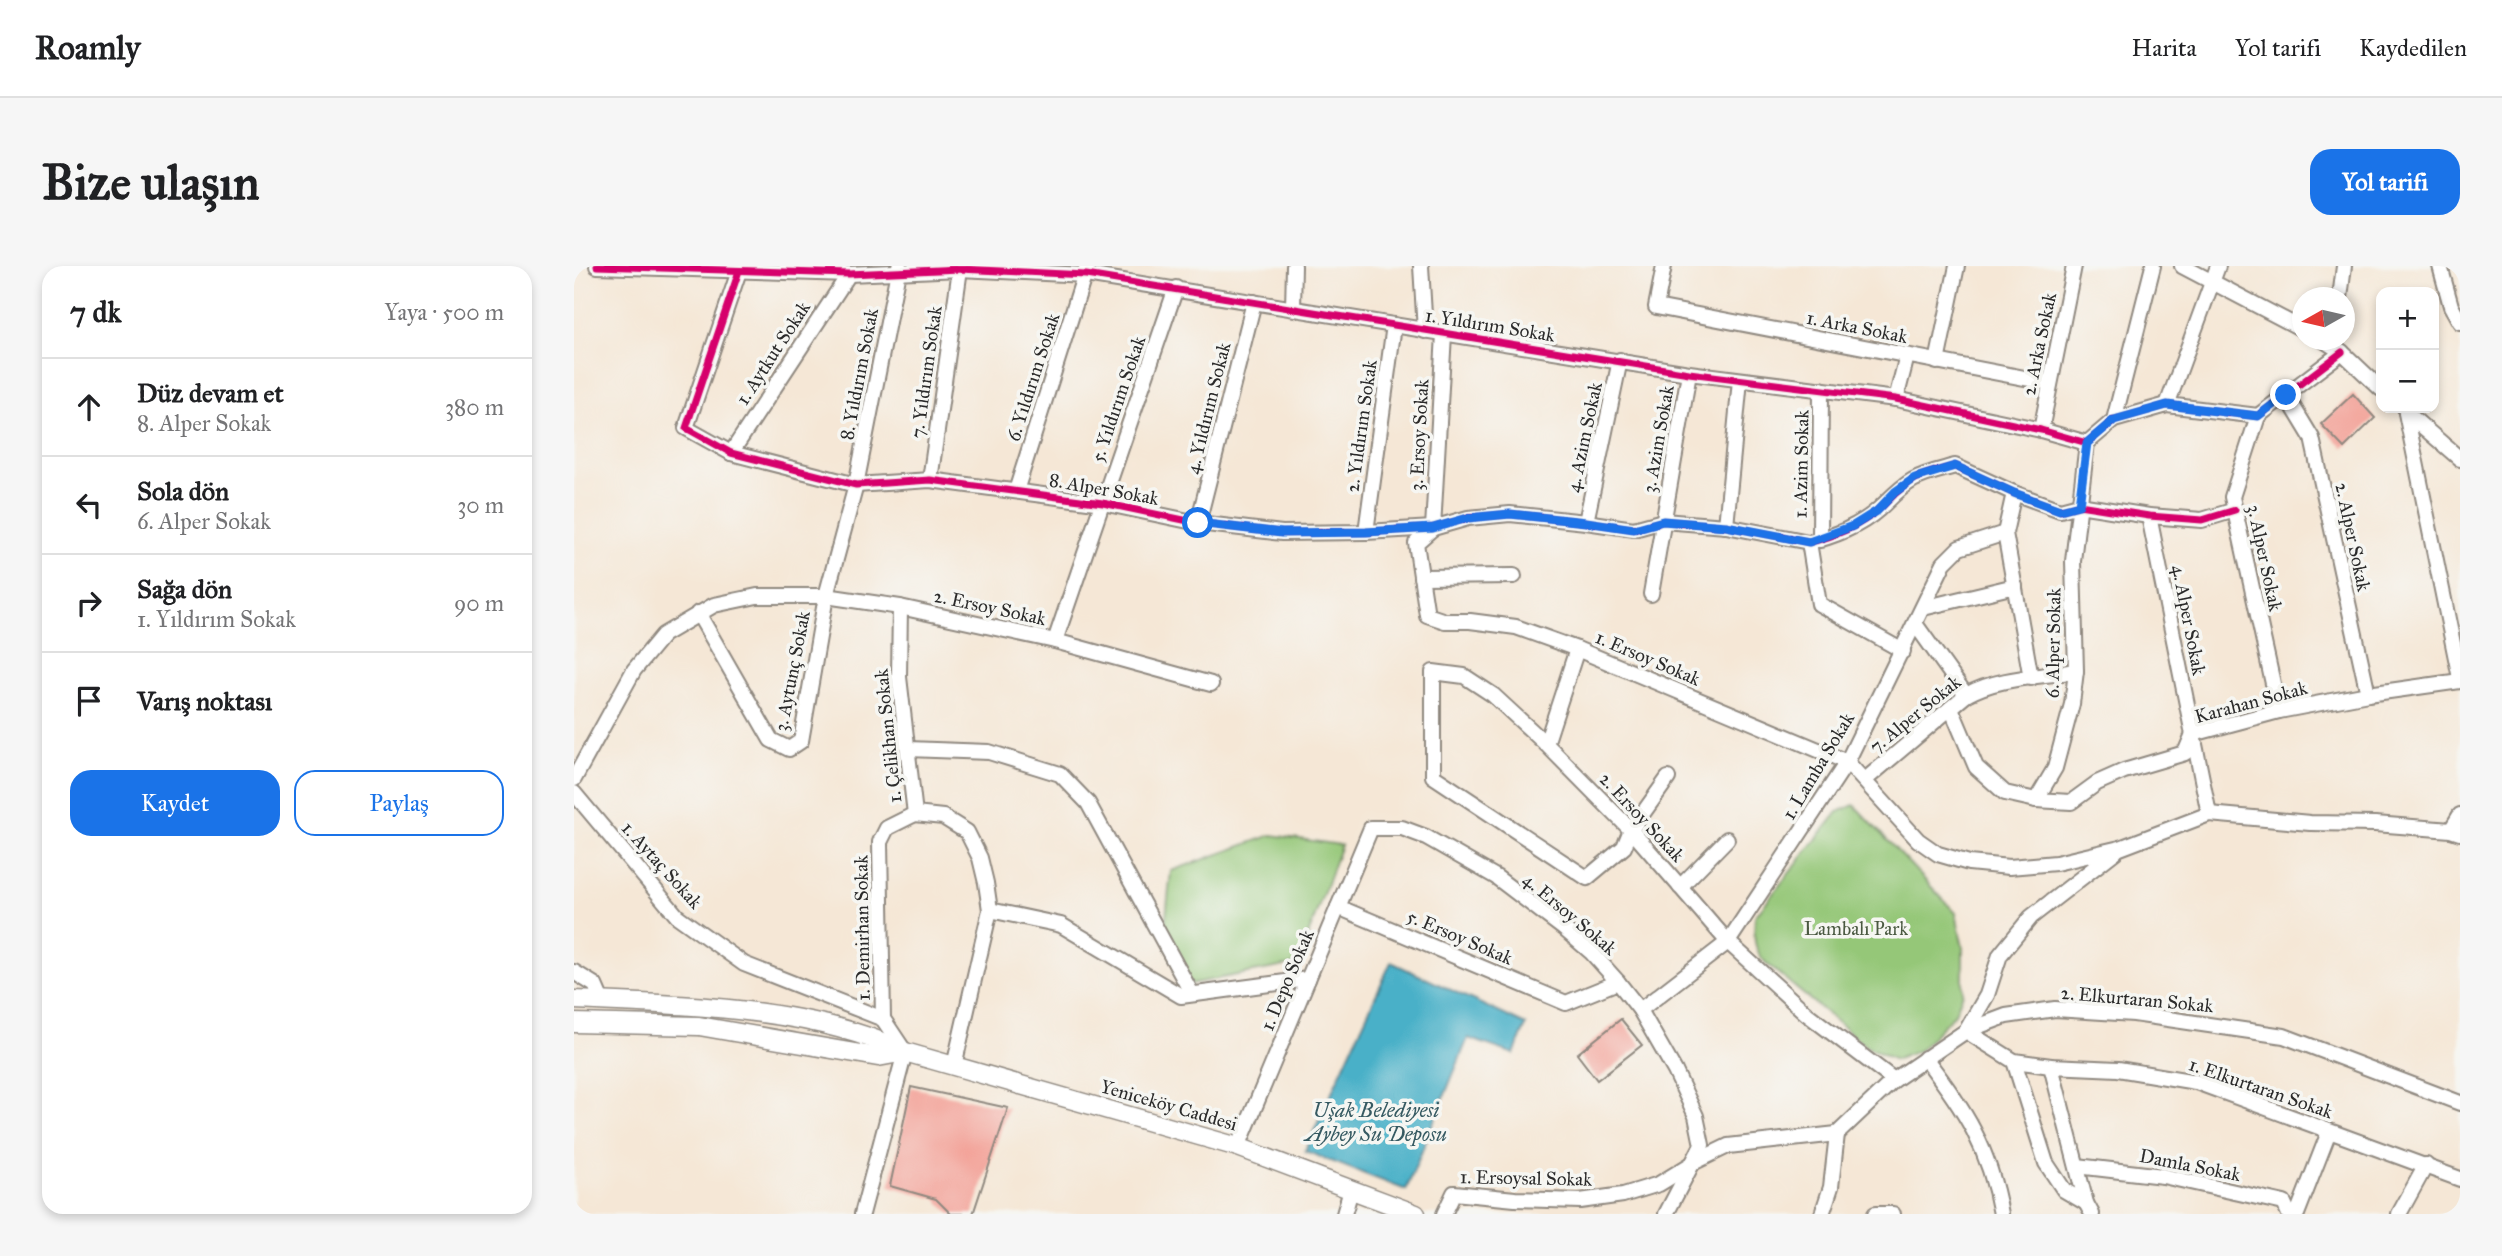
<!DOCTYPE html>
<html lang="tr">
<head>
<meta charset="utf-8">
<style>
  body { margin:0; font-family:"IM FELL Great Primer",serif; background:#f6f6f6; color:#202124 }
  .controls { position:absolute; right:21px; top:21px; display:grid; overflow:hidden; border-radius:14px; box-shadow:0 4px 10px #0003 }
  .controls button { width:63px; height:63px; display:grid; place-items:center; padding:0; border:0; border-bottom:2px solid #e0e0e0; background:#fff; color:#202124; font:35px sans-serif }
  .compass { position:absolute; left:1718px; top:21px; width:63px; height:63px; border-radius:50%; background:#fff; box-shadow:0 4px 10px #0003; rotate:262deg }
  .stop { position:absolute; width:21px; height:21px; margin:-16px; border:5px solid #1a73e8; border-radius:50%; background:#fff }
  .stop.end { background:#1a73e8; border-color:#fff; box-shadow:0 2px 7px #0008 }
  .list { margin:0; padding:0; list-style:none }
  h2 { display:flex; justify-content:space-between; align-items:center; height:91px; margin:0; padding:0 28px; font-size:30px }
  h2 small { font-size:23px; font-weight:400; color:#757577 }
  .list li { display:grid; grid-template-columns:46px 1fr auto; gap:21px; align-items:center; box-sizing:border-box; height:98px; padding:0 28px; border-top:2px solid #e0e0e0 }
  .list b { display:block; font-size:26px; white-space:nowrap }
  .list p { margin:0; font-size:23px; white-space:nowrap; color:#757577 }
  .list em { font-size:23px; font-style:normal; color:#757577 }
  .actions { display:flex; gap:14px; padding:21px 28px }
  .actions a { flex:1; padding:16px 0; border:2px solid #1a73e8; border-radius:21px; text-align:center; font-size:24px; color:#1a73e8 }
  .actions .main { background:#1a73e8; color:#fff }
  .icon { flex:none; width:38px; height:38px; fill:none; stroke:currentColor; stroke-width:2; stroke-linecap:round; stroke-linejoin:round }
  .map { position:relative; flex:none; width:1886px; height:948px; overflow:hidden; border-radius:21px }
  header { display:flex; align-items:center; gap:42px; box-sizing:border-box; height:98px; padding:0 35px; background:#fff; border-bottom:2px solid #e0e0e0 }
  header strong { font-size:33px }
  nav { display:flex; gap:38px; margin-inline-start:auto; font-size:24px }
  .intro { display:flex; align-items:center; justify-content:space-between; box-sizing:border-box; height:168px; padding:0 42px }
  h1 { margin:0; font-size:49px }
  .button { padding:18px 32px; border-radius:21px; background:#1a73e8; color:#fff; font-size:24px; font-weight:700 }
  main { display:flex; gap:42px; padding:0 42px }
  aside { flex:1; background:#fff; border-radius:21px; box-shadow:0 4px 10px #0003 }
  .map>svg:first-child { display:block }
</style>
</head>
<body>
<header>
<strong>Roamly</strong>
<nav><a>Harita</a><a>Yol tarifi</a><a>Kaydedilen</a></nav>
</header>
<div class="intro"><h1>Bize ulaşın</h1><a class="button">Yol tarifi</a></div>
<main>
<aside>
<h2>7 dk<small>Yaya · 500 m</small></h2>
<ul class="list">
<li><svg class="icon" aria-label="ahead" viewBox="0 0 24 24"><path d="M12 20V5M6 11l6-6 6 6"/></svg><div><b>Düz devam et</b><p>8. Alper Sokak</p></div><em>380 m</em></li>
<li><svg class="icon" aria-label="left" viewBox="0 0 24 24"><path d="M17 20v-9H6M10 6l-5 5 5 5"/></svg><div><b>Sola dön</b><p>6. Alper Sokak</p></div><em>30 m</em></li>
<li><svg class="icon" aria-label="right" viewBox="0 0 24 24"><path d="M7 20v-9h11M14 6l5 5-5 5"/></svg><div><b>Sağa dön</b><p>1. Yıldırım Sokak</p></div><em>90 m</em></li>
<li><svg class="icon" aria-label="arrive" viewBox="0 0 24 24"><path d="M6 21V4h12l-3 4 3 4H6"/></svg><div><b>Varış noktası</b></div></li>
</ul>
<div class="actions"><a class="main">Kaydet</a><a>Paylaş</a></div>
</aside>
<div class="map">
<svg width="1886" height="948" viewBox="0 0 1886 948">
  <rect width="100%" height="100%" fill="#f6f6f2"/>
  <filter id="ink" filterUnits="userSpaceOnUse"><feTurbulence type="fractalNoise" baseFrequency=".0143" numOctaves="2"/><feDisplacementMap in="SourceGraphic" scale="14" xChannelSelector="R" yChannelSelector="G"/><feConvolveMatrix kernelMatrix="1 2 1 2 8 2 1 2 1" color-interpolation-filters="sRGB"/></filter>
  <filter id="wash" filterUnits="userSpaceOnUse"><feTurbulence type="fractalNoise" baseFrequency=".00686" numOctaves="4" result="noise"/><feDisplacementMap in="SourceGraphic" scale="28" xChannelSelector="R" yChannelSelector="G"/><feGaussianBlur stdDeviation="1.57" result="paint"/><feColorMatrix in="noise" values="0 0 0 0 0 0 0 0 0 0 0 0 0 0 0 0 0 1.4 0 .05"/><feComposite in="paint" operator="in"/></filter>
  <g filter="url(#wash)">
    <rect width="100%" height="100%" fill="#f5e7d6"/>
    <!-- green -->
    <g fill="#95c778" stroke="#607952" stroke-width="2">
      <path d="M1280 539 1382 647 1389 682V727L1381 747 1346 784 1321 794 1293 781 1193 698C1178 683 1180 670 1181 650L1264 546Z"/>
      <polygon points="698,569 767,579 725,694 717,699 615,718 591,660 597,605"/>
    </g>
    <!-- water -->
    <polygon fill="#49b0c8" stroke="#3a6e7a" stroke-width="2" points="817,696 952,759 940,788 894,772 832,924 731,885"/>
    <g id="blocks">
      <!-- building -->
      <g fill="#f3a096">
        <polygon points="1779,128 1801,152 1770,182 1747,158"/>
        <polygon points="1047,753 1068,779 1023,814 1003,788"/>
        <polygon points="337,821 434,842 399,948 377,948 362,933 316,920"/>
      </g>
    </g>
  </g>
  <g filter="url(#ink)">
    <use href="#blocks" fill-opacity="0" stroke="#908980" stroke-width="2"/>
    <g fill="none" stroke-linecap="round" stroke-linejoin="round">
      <defs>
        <g id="minor">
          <polyline points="23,0 275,8 386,3 512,9 1115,107 1322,133 1467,164 1513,177 1540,154 1593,139 1684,150 1768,86"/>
          <polyline points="847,0 851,65"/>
          <polyline points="1090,0 1082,41 1476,117"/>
          <polyline points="1608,0 1728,63"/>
          <polyline points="1866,0 1877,40 1886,56"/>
          <path d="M165 5 112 162 157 187 282 219 356 214 529 237 624 257 708 267 792 266 859 262 894 252 936 248 1012 256 1060 263 1089 255 1152 260 1235 276C1259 271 1286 260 1305 243 1316 233 1325 222 1339 214 1351 207 1367 204 1381 200L1440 227 1486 244 1505 239 1575 250 1628 254 1661 244"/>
          <polyline points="1766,32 1770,0"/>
          <polyline points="719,42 720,0"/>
          <polyline points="870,68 859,262 842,277 853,349 871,355 896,355 942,361 1003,383 1273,496 1344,574 1364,588 1395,597 1435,601 1482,597 1546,582 1635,548 1736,557 1801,558 1877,564 1886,567"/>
          <polyline points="1749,74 1768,86 1807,123"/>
          <polyline points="1363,96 1383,0"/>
          <polyline points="1712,129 1738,172 1794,428"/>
          <polyline points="1322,133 1333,90"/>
          <polyline points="1593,139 1644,0"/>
          <polyline points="1832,146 1886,193"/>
          <polyline points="1832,147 1886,412"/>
          <polyline points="1684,150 1658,231 1705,445"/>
          <polyline points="1540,154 1579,0"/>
          <polyline points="1467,164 1500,0"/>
          <polyline points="1513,177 1499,295 1502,405 1498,438 1481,502 1462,534 1497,536 1523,517 1550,505 1611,487 1619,468 1705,445 1794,428 1886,415"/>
          <polyline points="157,187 275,8"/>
          <polyline points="356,214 386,3"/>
          <polyline points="442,225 513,1"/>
          <polyline points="1440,227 1431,267 1457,412"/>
          <polyline points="1575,250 1635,548"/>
          <polyline points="1012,256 1046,94"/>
          <polyline points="624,257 680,36"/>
          <polyline points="1152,260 1166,114"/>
          <polyline points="792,266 820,59"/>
          <polyline points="1246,274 1247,123"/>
          <polyline points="1235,276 1245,338 1329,385"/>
          <polyline points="847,311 940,310"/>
          <polyline points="1077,328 1115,107"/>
          <polyline points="326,341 325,411 341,548 369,551 393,566 406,592 412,617 416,644 380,800"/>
          <polyline points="1349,342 1441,320"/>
          <polyline points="124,347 197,474 215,483 227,475 252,330 282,219 325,0"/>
          <polyline points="1342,359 1392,429"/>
          <polyline points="481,375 602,22"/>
          <polyline points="1377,442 1402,501 1431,527 1462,534"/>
          <polyline points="972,478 1003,383"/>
          <polyline points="334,483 415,486 486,508 514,537 618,728"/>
          <polyline points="1094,512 1057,564 1050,581 1013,612 859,510 859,406 890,410 919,429 972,478 1057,564 1154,676 1233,748 1320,814"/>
          <polyline points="0,513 60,404 89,369 140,339 183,330 252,330 326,341 481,375 637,418"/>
          <path d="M1291 514 1392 429C1424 411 1466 411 1502 405"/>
          <polyline points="0,527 103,650 170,698 309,753"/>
          <polyline points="1877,564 1886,549"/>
          <polyline points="1542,585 1457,651 1426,689 1413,729 1392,765 1440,795 1477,800 1544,803 1622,816 1886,913"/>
          <polyline points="1106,621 1153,573"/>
          <polyline points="764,641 992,737 1044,716"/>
          <polyline points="416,644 487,659 607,730 734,713"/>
          <polyline points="0,706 21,719 28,735"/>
          <polyline points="1066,744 1154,676 1273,496 1370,297 1385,282 1431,267"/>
          <path d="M1351 792C1391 844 1415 881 1427 948"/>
          <polyline points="1440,795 1472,897 1490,924 1512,937"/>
          <polyline points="1477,800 1512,937 1518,948"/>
          <polyline points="1263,868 1320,814 1392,765 1432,750 1481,743 1560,748 1710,770 1886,837"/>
          <polyline points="664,881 797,562 828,562 852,571 922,611 989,662 1018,687 1044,716 1066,744 1101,805 1122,850 1128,879 1092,948"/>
          <polyline points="1503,900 1589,910 1710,937 1715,948"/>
          <polyline points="288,948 331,786 309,753 306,576 313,562 341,548"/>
          <polyline points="770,948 777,924"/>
          <polyline points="870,948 880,927 941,933 1006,935 1049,929 1085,918 1121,896 1154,880 1263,868"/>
          <polyline points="1248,948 1257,921 1263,868"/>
          <polyline points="1301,948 1319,948"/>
          <polyline points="1723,948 1755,866"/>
          <polyline points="1825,948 1852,899"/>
        </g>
        <g id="tertiary">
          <path d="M0 734C105 739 236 740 331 786L664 881 842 948"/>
          <polyline points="0,757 125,760 304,791 331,786"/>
        </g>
      </defs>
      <!-- minor casing -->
      <use href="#minor" stroke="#908980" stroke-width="18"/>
      <!-- tertiary casing -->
      <use href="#tertiary" stroke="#908980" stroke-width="21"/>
      <!-- minor -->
      <use href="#minor" stroke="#fff" stroke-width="14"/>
      <!-- tertiary -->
      <use href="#tertiary" stroke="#fff" stroke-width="18"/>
      <defs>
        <g id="cycleway">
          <polyline points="23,0 275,8 386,3 512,9 1115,107 1322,133 1467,164 1513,177 1540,154 1593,139 1684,150 1768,86"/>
          <path d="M165 5 112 162 157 187 282 219 356 214 529 237 624 257 708 267 792 266 859 262 894 252 936 248 1012 256 1060 263 1089 255 1152 260 1235 276C1259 271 1286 260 1305 243 1316 233 1325 222 1339 214 1351 207 1367 204 1381 200L1440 227 1486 244 1505 239 1575 250 1628 254 1661 244"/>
        </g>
      </defs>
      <!-- cycleway casing -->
      <use href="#cycleway" stroke="#f6f6f2" stroke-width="11"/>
      <!-- cycleway -->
      <use href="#cycleway" stroke="#d6006c" stroke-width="7"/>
    </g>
  </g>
  <g fill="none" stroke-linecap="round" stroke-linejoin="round" filter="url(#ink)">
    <!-- route -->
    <polyline stroke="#1a73e8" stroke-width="9" points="624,257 708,267 792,266 859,262 894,252 936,248 1012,256 1060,263 1089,255 1152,260 1235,276 1279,260 1303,245 1321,226 1341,212 1381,200 1440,227 1486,244 1505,239 1513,177 1540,154 1593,139 1684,150 1712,129"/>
  </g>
  <g text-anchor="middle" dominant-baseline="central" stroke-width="7" stroke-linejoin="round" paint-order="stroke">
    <!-- street labels -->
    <g font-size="19" fill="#2b2b2b" stroke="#f6f6f2">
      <text transform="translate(916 59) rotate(9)">1. Yıldırım Sokak</text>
      <text transform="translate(1283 61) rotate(11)">1. Arka Sokak</text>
      <text transform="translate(1465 78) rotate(-78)">2. Arka Sokak</text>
      <text transform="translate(199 87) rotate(-57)">1. Aytkut Sokak</text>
      <text transform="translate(352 106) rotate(-82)">7. Yıldırım Sokak</text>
      <text transform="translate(285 108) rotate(-79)">8. Yıldırım Sokak</text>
      <text transform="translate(459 111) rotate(-72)">6. Yıldırım Sokak</text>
      <text transform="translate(544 133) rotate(-71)">5. Yıldırım Sokak</text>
      <text transform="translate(634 142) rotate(-76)">4. Yıldırım Sokak</text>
      <text transform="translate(787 160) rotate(-82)">2. Yıldırım Sokak</text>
      <text transform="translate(845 169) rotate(-87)">3. Ersoy Sokak</text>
      <text transform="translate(1010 171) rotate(-78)">4. Azim Sokak</text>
      <text transform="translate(1084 173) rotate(-80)">3. Azim Sokak</text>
      <text transform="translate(1227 198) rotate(-89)">1. Azim Sokak</text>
      <text transform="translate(530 223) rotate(10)">8. Alper Sokak</text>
      <text transform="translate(1779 271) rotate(78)">2. Alper Sokak</text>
      <text transform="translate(1691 292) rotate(78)">3. Alper Sokak</text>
      <text transform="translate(416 341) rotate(12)">2. Ersoy Sokak</text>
      <text transform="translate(1615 354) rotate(79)">4. Alper Sokak</text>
      <text transform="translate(1479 377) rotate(-89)">6. Alper Sokak</text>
      <text transform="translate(1074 392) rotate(23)">1. Ersoy Sokak</text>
      <text transform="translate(218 405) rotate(-79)">3. Aytunç Sokak</text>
      <text transform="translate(1677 436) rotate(-15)">Karahan Sokak</text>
      <text transform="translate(1341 448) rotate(-39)">7. Alper Sokak</text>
      <text transform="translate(314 470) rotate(-96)">1. Çelikhan Sokak</text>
      <text transform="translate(1244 500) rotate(-59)">1. Lamba Sokak</text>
      <text transform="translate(1068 551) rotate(47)">2. Ersoy Sokak</text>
      <text transform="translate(88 599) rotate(48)">1. Aytaç Sokak</text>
      <text transform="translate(996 648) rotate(40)">4. Ersoy Sokak</text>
      <text transform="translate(288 662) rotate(-91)">1. Demirhan Sokak</text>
      <text transform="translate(886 671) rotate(23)">5. Ersoy Sokak</text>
      <text transform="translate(713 714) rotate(-67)">1. Depo Sokak</text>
      <text transform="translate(1563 733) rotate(5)">2. Elkurtaran Sokak</text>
      <text transform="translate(1687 822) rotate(19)">1. Elkurtaran Sokak</text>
      <text transform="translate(595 839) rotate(16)">Yeniceköy Caddesi</text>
      <text transform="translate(1616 899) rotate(11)">Damla Sokak</text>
      <text transform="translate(952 912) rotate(1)">1. Ersoysal Sokak</text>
    </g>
    <!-- park labels -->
    <g font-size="19" fill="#4b5a42" stroke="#f6f6f2">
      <text x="1282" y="662">Lambalı Park</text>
    </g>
    <!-- water labels -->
    <g font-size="21" font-style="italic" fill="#365a62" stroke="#f6f6f2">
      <text x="802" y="844">Uşak Belediyesi<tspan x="802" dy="24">Aybey Su Deposu</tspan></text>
    </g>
  </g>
</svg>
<div class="controls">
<button>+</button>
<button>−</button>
</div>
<svg class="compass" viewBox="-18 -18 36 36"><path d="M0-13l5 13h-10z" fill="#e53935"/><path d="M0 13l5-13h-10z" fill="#757577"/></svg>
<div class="stop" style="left:624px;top:257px"></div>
<div class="stop end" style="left:1712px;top:129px"></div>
</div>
</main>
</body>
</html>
